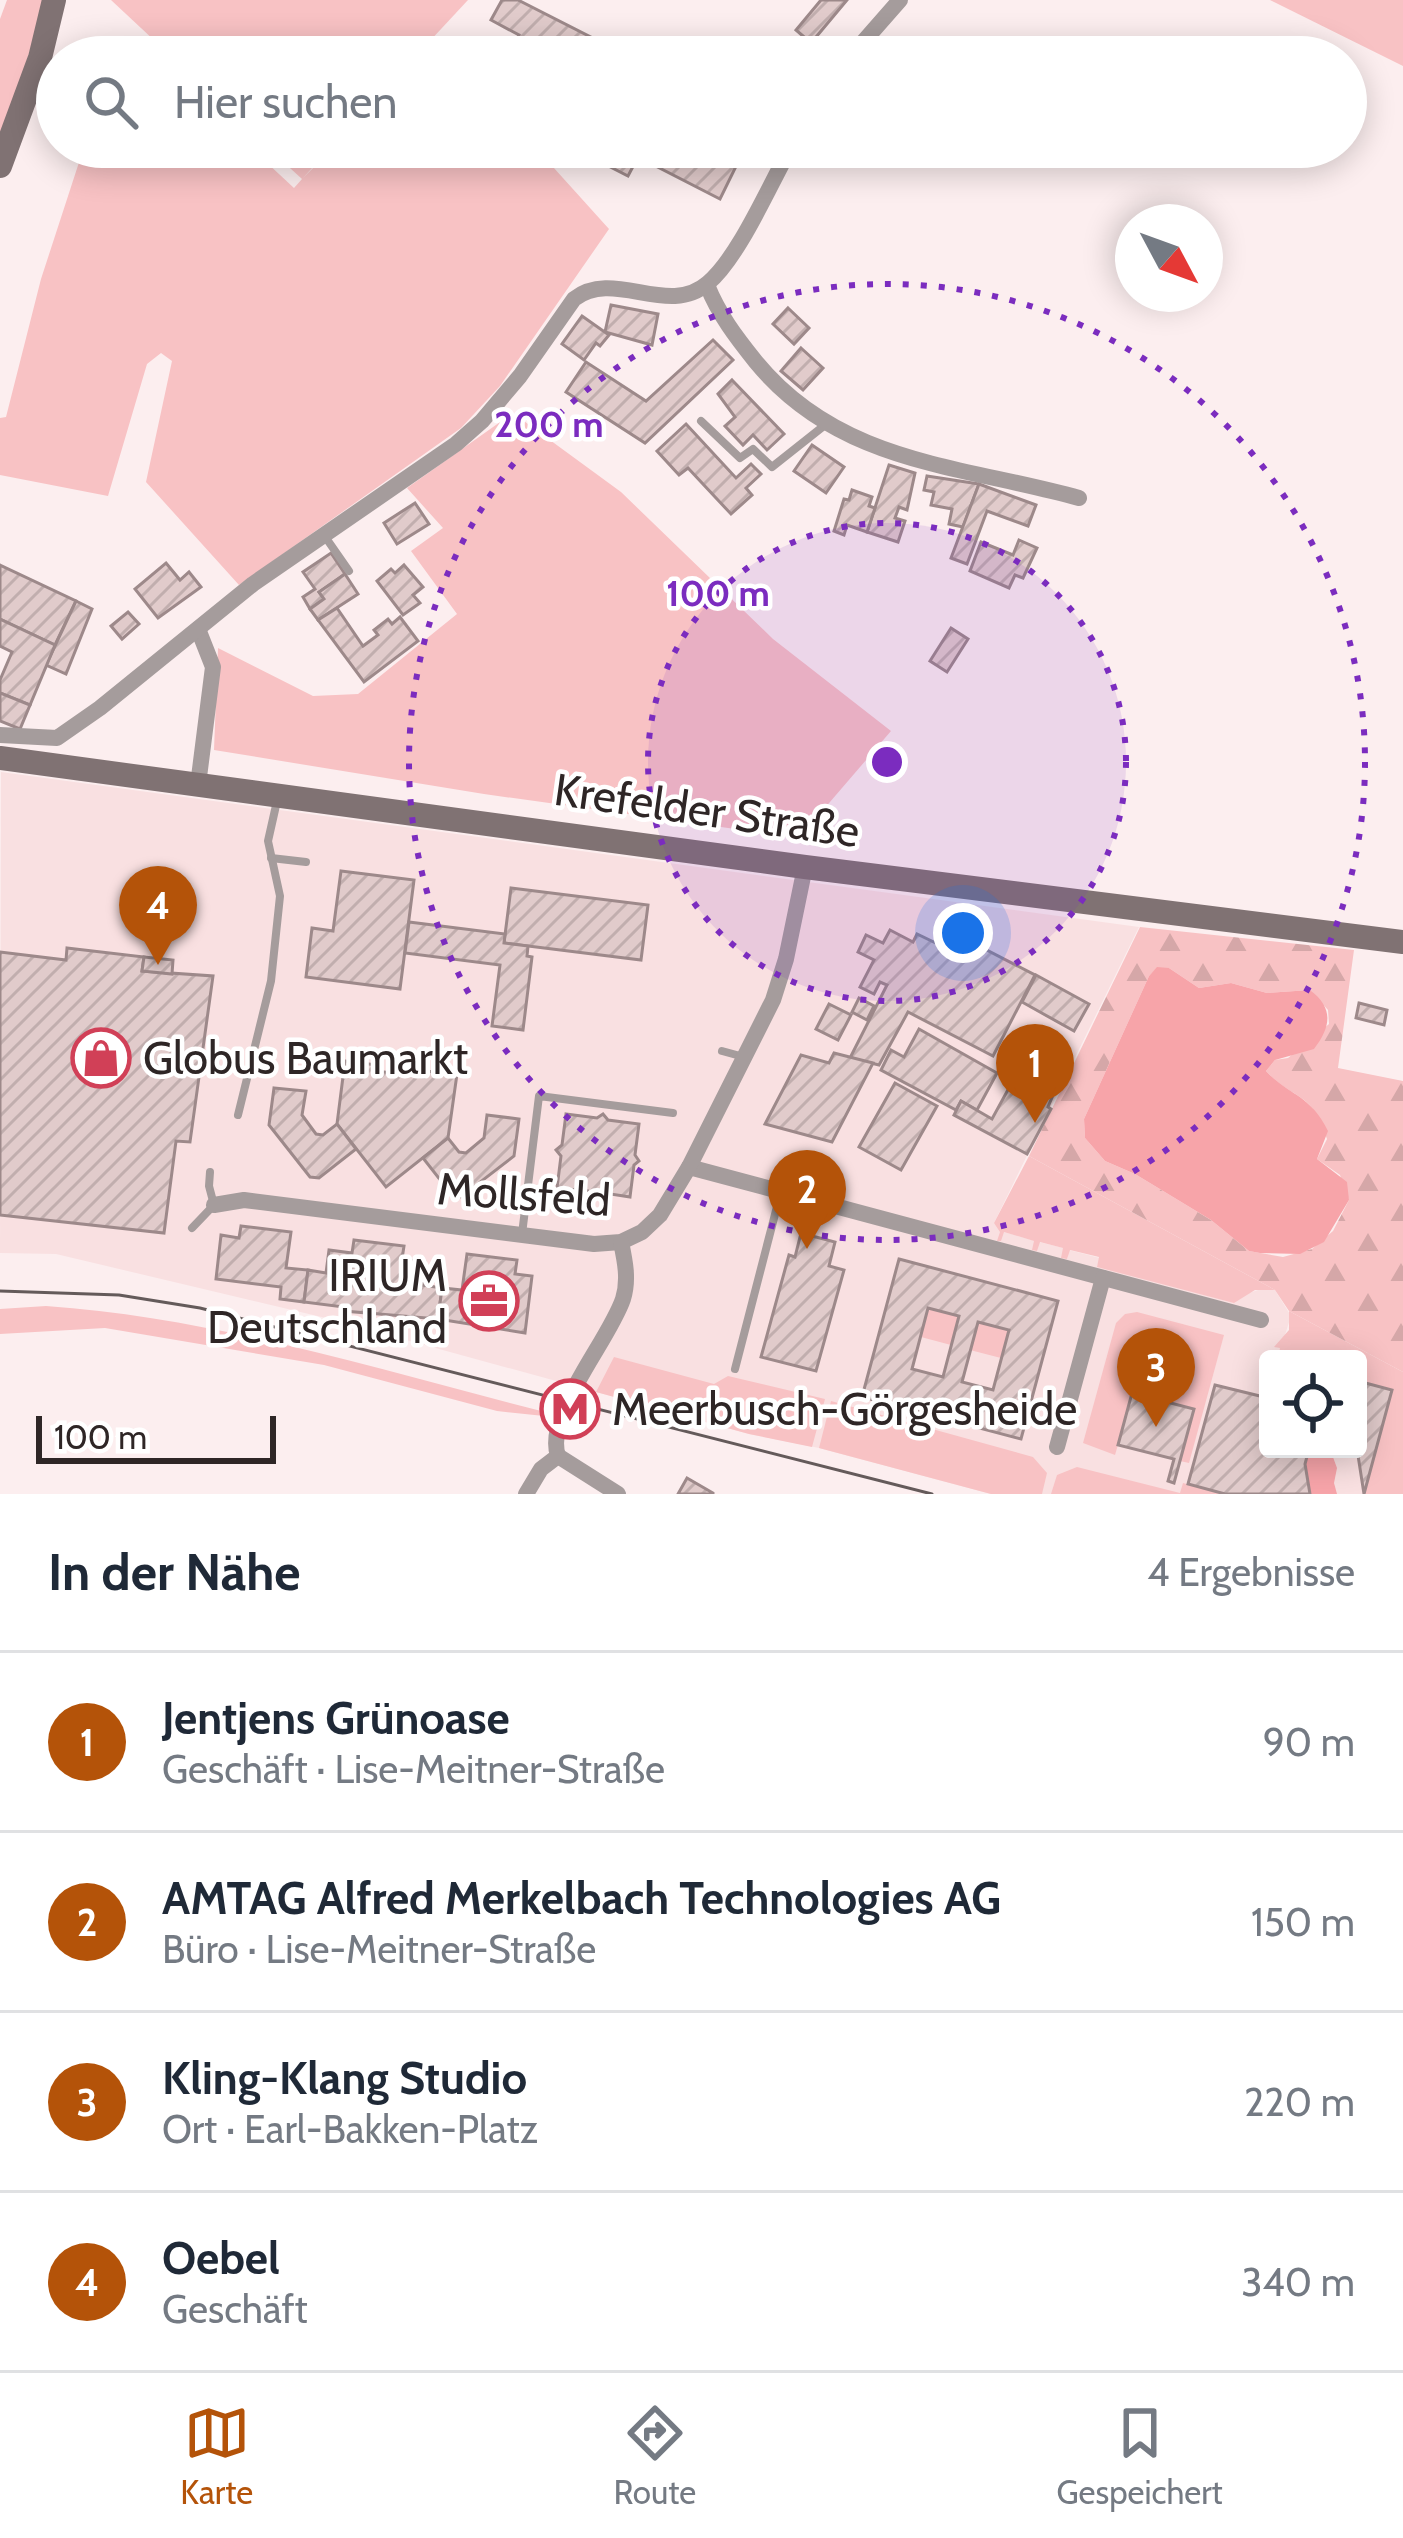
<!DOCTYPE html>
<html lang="de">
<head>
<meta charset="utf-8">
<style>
  body { margin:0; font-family:Cabin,sans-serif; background:#f6f6f7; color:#1f2937 }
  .controls { position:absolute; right:36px; bottom:36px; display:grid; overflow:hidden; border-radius:12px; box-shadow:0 6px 30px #0003 }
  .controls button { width:108px; height:108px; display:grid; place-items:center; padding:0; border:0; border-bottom:3px solid #e0e1e3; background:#fff; color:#1f2937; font:60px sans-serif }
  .compass { position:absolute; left:1115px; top:204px; width:108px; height:108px; border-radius:50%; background:#fff; box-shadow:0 6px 30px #0003; rotate:131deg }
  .scale { position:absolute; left:36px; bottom:30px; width:240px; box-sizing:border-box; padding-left:12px; border:6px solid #2e2626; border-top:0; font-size:33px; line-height:42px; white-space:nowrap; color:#2e2626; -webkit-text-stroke:9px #fff; paint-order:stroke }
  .you { position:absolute; left:963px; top:933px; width:42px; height:42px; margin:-30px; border:9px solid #fff; border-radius:50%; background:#1a73e8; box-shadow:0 0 0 18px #1a73e833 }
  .badge { display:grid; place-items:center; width:78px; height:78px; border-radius:50%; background:#b45309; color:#fff; font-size:39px; font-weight:700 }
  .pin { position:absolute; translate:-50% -99px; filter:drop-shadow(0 3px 6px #0008) }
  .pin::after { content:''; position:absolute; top:63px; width:42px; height:36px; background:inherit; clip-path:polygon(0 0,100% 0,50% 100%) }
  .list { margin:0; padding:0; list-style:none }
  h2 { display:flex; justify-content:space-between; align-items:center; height:156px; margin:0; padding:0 48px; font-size:51px }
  h2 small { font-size:39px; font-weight:400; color:#747a83 }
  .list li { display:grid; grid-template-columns:78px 1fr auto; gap:36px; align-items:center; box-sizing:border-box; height:180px; padding:0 48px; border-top:3px solid #e0e1e3 }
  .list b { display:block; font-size:45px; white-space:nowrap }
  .list p { margin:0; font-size:39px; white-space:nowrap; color:#747a83 }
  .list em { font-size:39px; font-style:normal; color:#747a83 }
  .icon { flex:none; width:66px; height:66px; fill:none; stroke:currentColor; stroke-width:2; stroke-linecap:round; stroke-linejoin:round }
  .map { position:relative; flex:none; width:1403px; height:1494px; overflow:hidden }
  .search { position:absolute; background:#fff; box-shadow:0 6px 30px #0003; left:36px; right:36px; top:36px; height:132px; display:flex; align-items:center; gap:30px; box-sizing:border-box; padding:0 42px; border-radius:66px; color:#747a83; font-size:45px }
  .sheet { height:876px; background:#fff }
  nav { display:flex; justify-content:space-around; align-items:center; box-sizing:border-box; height:168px; border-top:3px solid #e0e1e3; background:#fff; font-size:33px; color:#747a83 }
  nav a { display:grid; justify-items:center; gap:6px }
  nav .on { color:#b45309 }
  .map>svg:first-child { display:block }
</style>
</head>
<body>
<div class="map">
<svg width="1403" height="1494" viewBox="0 0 1403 1494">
  <defs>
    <pattern id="forest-firs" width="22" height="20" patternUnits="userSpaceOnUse" patternTransform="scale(3)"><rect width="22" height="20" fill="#f8c2c4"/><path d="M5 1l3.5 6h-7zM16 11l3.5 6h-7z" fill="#d5a7a8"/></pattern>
    <pattern id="building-hatch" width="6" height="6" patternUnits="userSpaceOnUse" patternTransform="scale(3)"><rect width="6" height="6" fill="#e1cbcb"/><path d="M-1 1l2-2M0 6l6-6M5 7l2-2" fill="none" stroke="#c1aeae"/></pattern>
  </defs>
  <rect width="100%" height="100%" fill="#fceeef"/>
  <!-- built -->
  <polygon fill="#f9e0e1" points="1,772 1139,927 994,1223 1004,1232 1035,1241 1037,1250 1039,1242 1064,1248 1067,1259 1069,1250 1100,1258 1097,1267 1243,1295 1267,1287 1275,1290 1291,1316 1284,1338 1323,1359 1268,1359 1268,1449 1358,1449 1358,1368 1403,1381 1403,1494 991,1494 819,1448 749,1434 330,1319 56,1254 0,1253"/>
  <!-- green -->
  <g fill="#f8c2c4">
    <polygon points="7,0 46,0 0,145 0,19"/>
    <polygon points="111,0 468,0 415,57 172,57"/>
    <polygon points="1270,0 1403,0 1403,66"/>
    <polygon points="84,147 250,147 294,188 302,179 267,147 331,147 303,178 334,147 535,147 609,229 500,386 461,428 239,585 146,482 172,361 161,353 147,364 108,496 0,475 0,418 6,417 41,279"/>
    <polygon points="513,413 621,492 773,639 891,731 799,838 484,794 214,750 218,648 313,696 358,694 457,614 411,551 443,528 407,488"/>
    <polygon points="1029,1156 1275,1290 1255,1290 1234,1303 1097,1267 1099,1257 1070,1250 1067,1259 1061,1258 1063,1248 1040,1242 1037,1251 1032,1250 1034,1241 1004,1232 1001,1241 997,1241 1000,1232 994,1223"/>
    <path d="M46 1306C217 1318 380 1370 545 1412L544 1416 497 1411 324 1365 105 1328 0 1334V1309Z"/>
    <polygon points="928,1308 959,1316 951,1345 921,1337"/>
    <polygon points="1289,1311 1403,1372 1403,1494 1364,1494 1392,1390 1358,1381 1358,1359 1297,1359 1279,1354 1280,1348 1274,1347 1289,1330"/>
    <polygon points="1137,1312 1224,1335 1189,1463 1180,1461 1194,1409 1133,1393 1115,1455 1083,1443 1116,1323 1125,1314"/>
    <polygon points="978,1322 1009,1330 1001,1358 970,1350"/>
    <polygon points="614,1357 714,1384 728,1376 825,1399 812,1447 749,1434 596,1392"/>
    <polygon points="831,1401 1033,1457 1047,1473 1042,1494 991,1494 819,1448"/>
    <polygon points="1077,1467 1180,1493 1183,1483 1224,1494 1051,1494 1057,1475"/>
  </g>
  <!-- forest -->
  <path fill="url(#forest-firs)" fill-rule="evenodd" d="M1140 927 1354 950 1338 1068 1403 1081V1372L1289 1311 1275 1290 1029 1156ZM1157 968H1169L1199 988 1231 983 1267 993 1310 990 1328 1010 1329 1024 1288 1058 1275 1060 1266 1071C1295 1102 1312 1090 1327 1139L1317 1159 1340 1175 1349 1200 1333 1231 1312 1249 1283 1257 1249 1251 1211 1220 1135 1174 1105 1161 1085 1138 1084 1119 1149 976Z"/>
  <!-- water -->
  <g fill="#f7a4a9">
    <path d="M1157 967 1169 968 1199 988 1231 983 1267 993 1310 990C1334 1008 1331 1027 1314 1049L1275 1060 1266 1071C1290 1097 1309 1093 1328 1131L1317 1159 1347 1182 1349 1200 1324 1242 1300 1254 1260 1253 1249 1251 1211 1220 1135 1174 1105 1161 1085 1138 1084 1119 1149 976Z"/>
    <polygon points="1309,1449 1330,1449 1337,1468 1334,1483 1337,1494 1310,1494 1305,1464"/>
  </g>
  <!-- building -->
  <g fill="url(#building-hatch)" stroke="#9d898a" stroke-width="3" fill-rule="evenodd">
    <polygon points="502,0 518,0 622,53 620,57 525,57 529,51 515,44 519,35 491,20"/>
    <polygon points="821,0 847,0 811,43 796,30"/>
    <polygon points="591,147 743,147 745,148 720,199 638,157 628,176 595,159 599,151"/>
    <polygon points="611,305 658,314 652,345 605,332"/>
    <polygon points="788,308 809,328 794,344 773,324"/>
    <polygon points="582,316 609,335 600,346 596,343 584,360 562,344"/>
    <polygon points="713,340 733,360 645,443 566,392 586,362 646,401"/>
    <polygon points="801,348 823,368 803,390 781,371"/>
    <polygon points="732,380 784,434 767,450 753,435 743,445 725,426 735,417 718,394"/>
    <polygon points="686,424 736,478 751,464 761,474 746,488 752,495 731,514 688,468 679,475 657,451"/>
    <polygon points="812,445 844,467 826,493 794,471"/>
    <polygon points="889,465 915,473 907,510 899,507 895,518 905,521 898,542 867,532"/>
    <polygon points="927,476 979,484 963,527 949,524 952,509 931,505 934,492 924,490"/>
    <polygon points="979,484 1036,505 1028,526 987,511 967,564 951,558"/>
    <polygon points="852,490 872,497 869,506 875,508 867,532 847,525 844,535 834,531 844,499 849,500"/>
    <polygon points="415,503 429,524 397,544 384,523"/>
    <polygon points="1019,540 1037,548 1023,578 1015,575 1009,588 970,571 981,542 1013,555"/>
    <polygon points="331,553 345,574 319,592 324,599 310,609 303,597 315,589 303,572"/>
    <polygon points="166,563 180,580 189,572 201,587 158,618 135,589"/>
    <polygon points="0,565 76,601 55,645 0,619"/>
    <polygon points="404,565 423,587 413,595 420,603 403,615 377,581 391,569 395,573"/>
    <polygon points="345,574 358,594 318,620 310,609 324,599 319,592"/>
    <polygon points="76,601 92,609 66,674 46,665"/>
    <polygon points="337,608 363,646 378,635 374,630 388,619 392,624 400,617 418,641 364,682 318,620"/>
    <polygon points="128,612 139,624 122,639 111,626"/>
    <polygon points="0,619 55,645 30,705 0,693 0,680 12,652 0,646"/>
    <polygon points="951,628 968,639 947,672 930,661"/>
    <polygon points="0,693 30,705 20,729 0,721"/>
    <polygon points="341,871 414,880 400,989 306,977 312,928 333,931"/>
    <polygon points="511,888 648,905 641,960 504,943"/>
    <polygon points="409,922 505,934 504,943 528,946 527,956 532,957 523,1030 492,1026 500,965 405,953"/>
    <polygon points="890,930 913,942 917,934 942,946 944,942 971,956 977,945 1035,975 993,1056 908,1012 879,1065 850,1058 887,985 880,982 874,994 860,987 874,960 858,952 866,935 883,943"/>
    <polygon points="67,948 144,957 142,971 213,976 190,1142 176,1141 164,1233 0,1215 0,952 66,960"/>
    <polygon points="144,957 173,960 172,974 142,971"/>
    <polygon points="1036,975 1089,1004 1074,1031 1022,1002"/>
    <polygon points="859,998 874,1006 867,1020 852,1012"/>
    <polygon points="1359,1003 1387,1010 1384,1025 1356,1018"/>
    <polygon points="829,1004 851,1015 838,1040 816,1029"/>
    <polygon points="919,1029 997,1073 977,1110 961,1101 956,1110 881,1070 891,1050 904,1057"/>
    <polygon points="834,1053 873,1063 832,1142 765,1124 801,1055 829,1063"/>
    <polygon points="345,1061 377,1065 376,1071 424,1077 424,1071 457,1074 448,1138 386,1187 337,1124"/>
    <polygon points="1021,1066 1057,1086 1048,1107 1051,1109 1027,1154 954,1115 961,1101 992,1119"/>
    <polygon points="895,1083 937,1106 901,1170 859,1147"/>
    <polygon points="274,1088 306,1091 302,1115 316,1134 323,1135 337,1124 356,1149 319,1178 310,1177 269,1125"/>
    <polygon points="566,1114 597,1118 603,1114 608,1120 639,1124 635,1155 639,1161 634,1165 630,1197 598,1192 593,1197 588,1191 557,1188 561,1156 556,1150 562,1145"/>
    <polygon points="487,1115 519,1119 514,1156 461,1197 452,1195 423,1158 448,1138 459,1152 466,1153 484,1138"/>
    <polygon points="241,1226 291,1232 286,1268 308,1270 304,1302 280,1299 281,1287 216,1279 221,1235 239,1238"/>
    <polygon points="801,1233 835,1242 829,1266 844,1270 816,1371 761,1357 789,1255 795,1257"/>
    <polygon points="354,1240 404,1246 402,1259 425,1262 422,1285 442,1288 438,1319 344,1311 344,1307 304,1302 308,1270 326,1273 329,1250 352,1253"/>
    <polygon points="467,1254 517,1260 515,1274 532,1276 525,1333 438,1319 442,1288 462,1290"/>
    <path d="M899 1259 1058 1301 1021 1439 862 1397ZM928 1308 959 1316 943 1377 912 1369ZM978 1322 1009 1330 993 1390 962 1382Z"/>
    <polygon points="1358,1381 1392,1390 1364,1494 1357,1449"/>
    <polygon points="1215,1385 1268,1398 1268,1449 1309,1449 1305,1464 1310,1494 1225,1494 1188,1484"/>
    <polygon points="1132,1393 1194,1409 1174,1483 1168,1481 1174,1459 1118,1445"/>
    <polygon points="687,1478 713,1493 713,1494 678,1494"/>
  </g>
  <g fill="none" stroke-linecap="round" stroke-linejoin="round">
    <!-- lane -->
    <g stroke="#a59c9c" stroke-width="8">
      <polyline points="701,421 740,458 753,449 772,467 825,425"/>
      <polyline points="326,538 349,571"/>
      <polyline points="271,858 306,862"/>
      <polyline points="722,1051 744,1057"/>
      <polyline points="238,1115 271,981 280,896 268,841 277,801"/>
      <polyline points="192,1228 214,1205 209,1186 210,1172"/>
      <polyline points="522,1234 539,1096 673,1113"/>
      <polyline points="735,1369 780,1195"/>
    </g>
    <!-- street -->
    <g stroke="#a59c9c" stroke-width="16">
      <polyline points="850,57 900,0"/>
      <path d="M707 285C719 315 736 337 756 362 840 464 960 465 1079 498"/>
      <polyline points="198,629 213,667 198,785"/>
      <path d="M0 735 57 738 100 708 253 584 456 444 482 421 520 376 574 299C614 268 668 318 708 283 739 257 770 184 791 147"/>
      <polyline points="689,1167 1261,1320"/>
      <polyline points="214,1205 244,1200 594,1244 621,1242 642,1232 660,1215 689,1167 773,1000 786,959 805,867"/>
      <polyline points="1057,1447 1103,1278"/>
      <polyline points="558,1456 618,1494"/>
      <path d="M526 1494 541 1469 558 1456C544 1414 609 1341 623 1299 629 1280 625 1261 621 1242"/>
    </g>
    <!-- secondary -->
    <g stroke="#807273" stroke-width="24">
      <polyline points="0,166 40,58 54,0"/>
      <polyline points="0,758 805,867 1403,942"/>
    </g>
    <!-- tram -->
    <polyline stroke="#645a5a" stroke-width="3" points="0,1291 119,1295 200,1308 932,1494"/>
  </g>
  <!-- distance rings -->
  <circle cx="887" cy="762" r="239" fill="#7b2cbf" fill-opacity=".12"/>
  <g fill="none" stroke="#7b2cbf" stroke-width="6" stroke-dasharray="6 12">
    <circle cx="887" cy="762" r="239"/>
    <circle cx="887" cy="762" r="478"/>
  </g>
  <!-- icons -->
  <defs>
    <symbol id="shop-ring" viewBox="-11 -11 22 22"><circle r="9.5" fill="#fff" stroke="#d14057" stroke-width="1.5"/><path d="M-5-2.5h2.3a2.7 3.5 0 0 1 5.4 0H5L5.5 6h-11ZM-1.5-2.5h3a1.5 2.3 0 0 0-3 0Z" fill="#d14057"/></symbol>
    <symbol id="office-ring" viewBox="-11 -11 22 22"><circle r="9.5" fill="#fff" stroke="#d14057" stroke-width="1.5"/><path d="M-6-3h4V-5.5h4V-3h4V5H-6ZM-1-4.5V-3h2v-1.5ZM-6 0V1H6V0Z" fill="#d14057"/></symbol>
    <symbol id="metro-ring" viewBox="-11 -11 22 22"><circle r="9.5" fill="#fff" stroke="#d14057" stroke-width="1.5"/><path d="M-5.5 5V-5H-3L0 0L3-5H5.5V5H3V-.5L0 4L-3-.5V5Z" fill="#d14057"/></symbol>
  </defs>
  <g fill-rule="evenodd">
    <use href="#shop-ring" x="68" y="1025" width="66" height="66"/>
    <use href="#office-ring" x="456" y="1268" width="66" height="66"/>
    <use href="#metro-ring" x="537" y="1376" width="66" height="66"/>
  </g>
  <g text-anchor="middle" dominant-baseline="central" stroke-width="9" stroke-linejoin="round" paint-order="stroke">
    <!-- street labels -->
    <g font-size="45" fill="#2e2626" stroke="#fff">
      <text transform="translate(707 810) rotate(8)">Krefelder Straße</text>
      <text transform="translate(524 1194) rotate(4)">Mollsfeld</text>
    </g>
    <!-- poi labels -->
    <g font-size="45" fill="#2e2626" stroke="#fff" text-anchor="start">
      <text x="143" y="1058">Globus Baumarkt</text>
      <text x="447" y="1275" text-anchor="end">IRIUM<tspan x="447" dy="52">Deutschland</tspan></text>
      <text x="612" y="1409">Meerbusch-Görgesheide</text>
    </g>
  </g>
  <circle cx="887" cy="762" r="18" fill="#7b2cbf" stroke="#fff" stroke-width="6"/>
  <g font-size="36" text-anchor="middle" font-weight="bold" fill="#7b2cbf" stroke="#fff" stroke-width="9" stroke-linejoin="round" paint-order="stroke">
    <text x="549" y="437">200 m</text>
    <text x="718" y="606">100 m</text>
  </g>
</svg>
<div class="controls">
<button><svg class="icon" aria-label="locate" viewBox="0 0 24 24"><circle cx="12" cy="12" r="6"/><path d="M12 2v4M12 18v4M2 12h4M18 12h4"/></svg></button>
</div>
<svg class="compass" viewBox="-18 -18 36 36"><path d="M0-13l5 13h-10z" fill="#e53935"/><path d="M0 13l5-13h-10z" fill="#747a83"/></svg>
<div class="scale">100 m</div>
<div class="you"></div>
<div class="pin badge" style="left:1035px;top:1123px">1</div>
<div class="pin badge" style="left:807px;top:1249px">2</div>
<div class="pin badge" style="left:1156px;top:1427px">3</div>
<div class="pin badge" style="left:158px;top:965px">4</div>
<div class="search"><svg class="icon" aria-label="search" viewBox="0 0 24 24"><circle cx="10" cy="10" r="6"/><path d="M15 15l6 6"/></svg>Hier suchen</div>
</div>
<section class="sheet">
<h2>In der Nähe<small>4 Ergebnisse</small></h2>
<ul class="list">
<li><span class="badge">1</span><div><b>Jentjens Grünoase</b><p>Geschäft · Lise-Meitner-Straße</p></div><em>90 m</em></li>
<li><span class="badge">2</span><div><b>AMTAG Alfred Merkelbach Technologies AG</b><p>Büro · Lise-Meitner-Straße</p></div><em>150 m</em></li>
<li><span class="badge">3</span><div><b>Kling-Klang Studio</b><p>Ort · Earl-Bakken-Platz</p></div><em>220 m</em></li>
<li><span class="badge">4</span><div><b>Oebel</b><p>Geschäft</p></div><em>340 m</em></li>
</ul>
</section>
<nav>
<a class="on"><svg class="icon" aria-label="map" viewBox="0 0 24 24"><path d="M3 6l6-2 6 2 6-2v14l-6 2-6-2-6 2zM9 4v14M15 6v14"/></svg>Karte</a>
<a><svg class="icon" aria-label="directions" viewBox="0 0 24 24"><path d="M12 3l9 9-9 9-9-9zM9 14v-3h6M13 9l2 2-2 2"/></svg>Route</a>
<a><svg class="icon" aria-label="saved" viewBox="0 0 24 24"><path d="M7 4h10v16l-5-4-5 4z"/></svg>Gespeichert</a>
</nav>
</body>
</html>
